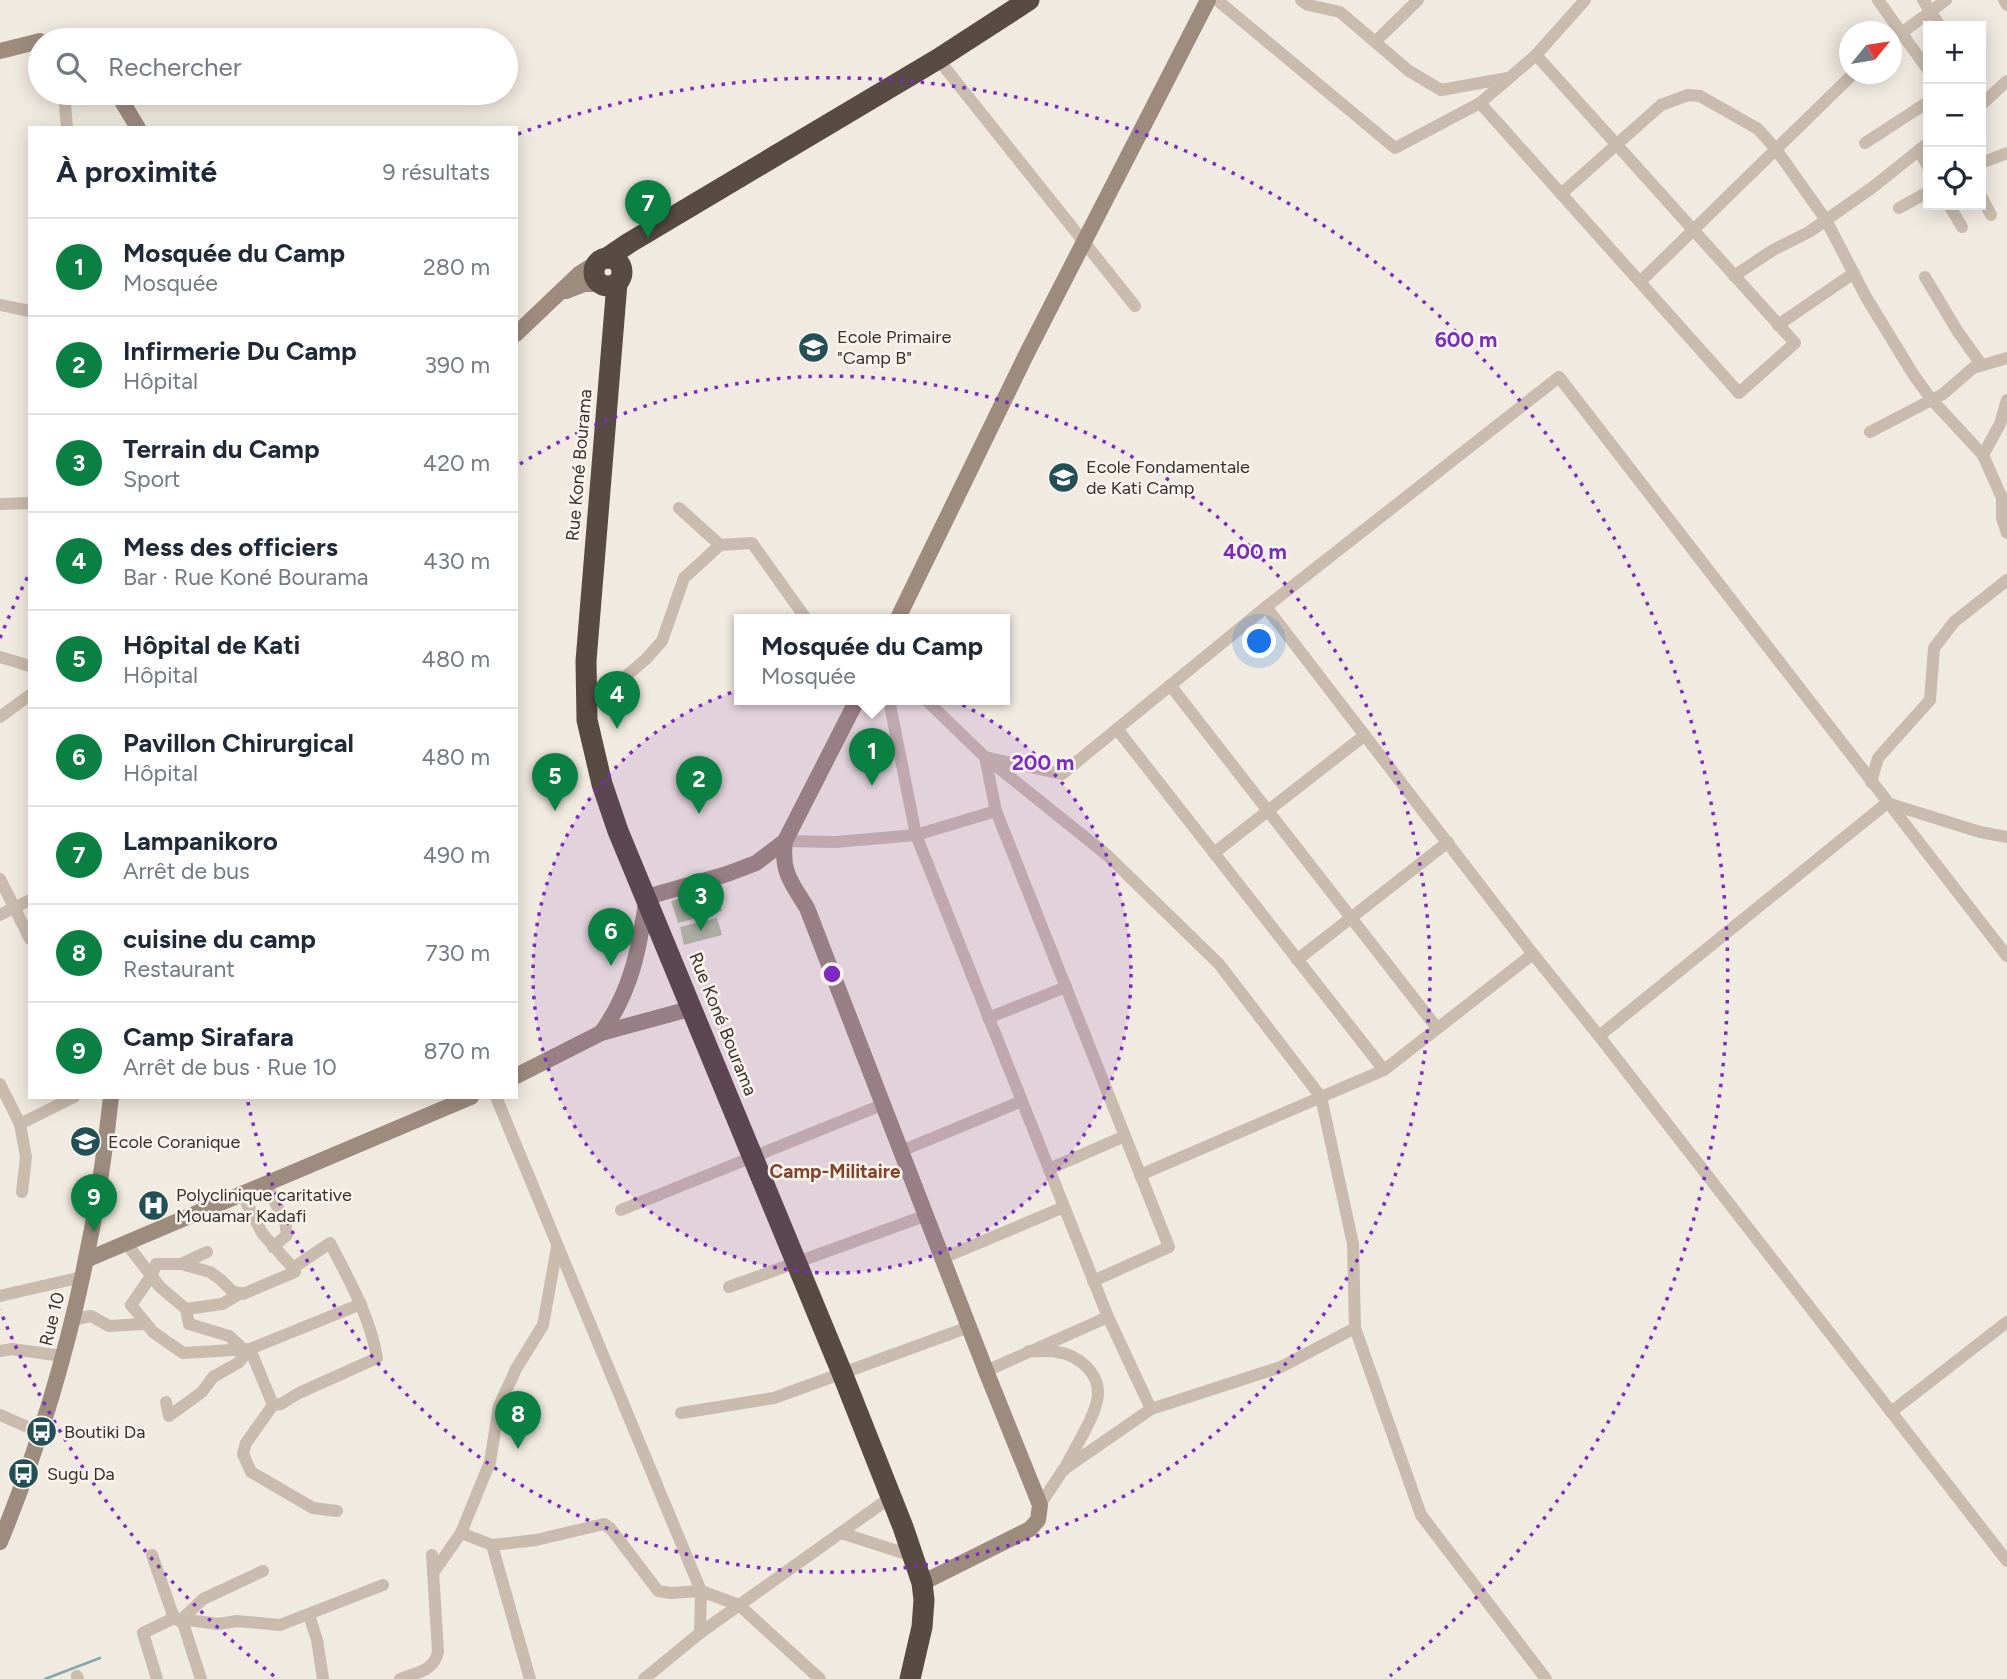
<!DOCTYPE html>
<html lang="fr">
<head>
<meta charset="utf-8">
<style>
  body { margin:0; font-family:Figtree,sans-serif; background:#f6f6f7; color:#1f2937 }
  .controls { position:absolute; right:21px; top:21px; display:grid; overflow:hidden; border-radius:0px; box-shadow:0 4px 18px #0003 }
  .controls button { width:63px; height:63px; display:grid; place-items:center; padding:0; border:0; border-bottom:2px solid #e0e1e3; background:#fff; color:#1f2937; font:35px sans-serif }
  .compass { position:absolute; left:1839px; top:21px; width:63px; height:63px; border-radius:50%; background:#fff; box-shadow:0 4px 18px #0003; rotate:60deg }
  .you { position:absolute; left:1260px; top:642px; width:24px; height:24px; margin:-18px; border:5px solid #fff; border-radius:50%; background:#1a73e8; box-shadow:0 0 0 10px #1a73e833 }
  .badge { display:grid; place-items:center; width:46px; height:46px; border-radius:50%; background:#0b8043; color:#fff; font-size:23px; font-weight:700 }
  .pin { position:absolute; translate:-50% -58px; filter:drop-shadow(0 2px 4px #0008) }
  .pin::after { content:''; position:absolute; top:37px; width:24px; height:21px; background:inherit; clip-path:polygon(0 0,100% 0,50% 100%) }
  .popup { position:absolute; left:734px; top:614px; width:276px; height:91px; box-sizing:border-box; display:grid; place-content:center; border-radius:0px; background:#fff; filter:drop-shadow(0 2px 5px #0005); font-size:23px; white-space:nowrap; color:#747a83 }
  .popup b { font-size:26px; color:#1f2937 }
  .popup::after { content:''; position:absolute; left:50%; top:100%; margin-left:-14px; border:14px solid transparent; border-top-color:#fff }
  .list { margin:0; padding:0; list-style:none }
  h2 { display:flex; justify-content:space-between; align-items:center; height:91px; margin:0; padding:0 28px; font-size:30px }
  h2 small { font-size:23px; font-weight:400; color:#747a83 }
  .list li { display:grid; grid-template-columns:46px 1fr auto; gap:21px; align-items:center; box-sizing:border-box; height:98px; padding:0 28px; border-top:2px solid #e0e1e3 }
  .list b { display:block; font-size:26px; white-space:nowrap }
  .list p { margin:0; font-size:23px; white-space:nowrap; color:#747a83 }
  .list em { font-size:23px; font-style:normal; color:#747a83 }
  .icon { flex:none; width:38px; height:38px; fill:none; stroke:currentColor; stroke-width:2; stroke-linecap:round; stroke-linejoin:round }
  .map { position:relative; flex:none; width:2007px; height:1679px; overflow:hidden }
  .search { position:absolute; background:#fff; box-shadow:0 4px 18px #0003; left:28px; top:28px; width:490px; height:77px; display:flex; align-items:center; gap:18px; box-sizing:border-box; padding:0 24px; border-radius:38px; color:#747a83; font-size:26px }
  .panel { position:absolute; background:#fff; box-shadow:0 4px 18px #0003; left:28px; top:126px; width:490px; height:973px; border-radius:0px }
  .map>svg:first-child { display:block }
</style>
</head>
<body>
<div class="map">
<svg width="2007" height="1679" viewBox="0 0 2007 1679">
  <rect width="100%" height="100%" fill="#f1eae0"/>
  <!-- green -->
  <g fill="#b4c0a1">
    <polygon points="715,888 722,911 678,923 671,901"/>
    <polygon points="717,918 722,935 684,945 680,927"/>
  </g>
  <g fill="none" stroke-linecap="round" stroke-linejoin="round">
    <!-- stream -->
    <polyline stroke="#81a8ac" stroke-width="2.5" points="45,1679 100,1658"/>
    <!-- street -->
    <g stroke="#c9bbad" stroke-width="12">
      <polyline points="1217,0 1395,148 1480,103 1536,55 1585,0"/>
      <polyline points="1301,0 1308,5 1340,12 1409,71 1441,90 1508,78"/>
      <polyline points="1878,0 1928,70"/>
      <polyline points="1923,0 1940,26"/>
      <polyline points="2004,0 2007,5"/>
      <polyline points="1892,40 1946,0"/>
      <polyline points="1375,42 1418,0"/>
      <polyline points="938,59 1135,306"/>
      <polyline points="64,93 67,128"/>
      <polyline points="1480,103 1739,393 1795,343 1536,55"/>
      <polyline points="1981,105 2007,81"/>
      <polyline points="1865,143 1928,102"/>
      <polyline points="1919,150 1928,167"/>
      <polyline points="1981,163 2007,153"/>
      <polyline points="1561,194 1661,105 1688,95 1700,96 1758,129 1775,148 1826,220 1866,297 1913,374 1931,399 1983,455 2002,498 2002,518 2007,533"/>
      <polyline points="1981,196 1991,215"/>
      <polyline points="1949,205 1962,227"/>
      <polyline points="1899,208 1928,192"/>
      <polyline points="1734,276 1773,250 1809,232 1873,187 1928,143"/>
      <polyline points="1925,277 1958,332 1981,364"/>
      <polyline points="1640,282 1853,74"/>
      <polyline points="0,305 30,311"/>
      <polyline points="1778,325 1854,273"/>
      <polyline points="1870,432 1943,394 1973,368 2007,358"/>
      <polyline points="1983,455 2000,424 2007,400"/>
      <polyline points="0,504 30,503"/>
      <polyline points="679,508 720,545"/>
      <polyline points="1266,607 1533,954 1599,1036 2007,1561"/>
      <polyline points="0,657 30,666"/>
      <polyline points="1170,685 1437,1028"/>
      <polyline points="585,695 626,676 646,659 662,641 684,578 720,545 752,543 807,620"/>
      <polyline points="889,700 916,835 1108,1317 1151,1409"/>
      <polyline points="926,700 985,757 1107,855 1219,964 1321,1097 1353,1244 1355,1328 1281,1367 1151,1409 1063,1470 1040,1505"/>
      <polyline points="0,717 30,695"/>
      <polyline points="1117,729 1384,1070"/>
      <polyline points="1871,782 1878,758 1930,700 1934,648 1954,622 2007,580"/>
      <polyline points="785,841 836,842 916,835 996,811"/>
      <polyline points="1214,853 1365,735"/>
      <polyline points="0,879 30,939"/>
      <polyline points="0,915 30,900"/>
      <polyline points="1297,960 1448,842"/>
      <polyline points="988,1018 1066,987"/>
      <polyline points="1599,1036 1887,803 1980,832 2007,837"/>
      <polyline points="0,1084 20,1124 26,1157 22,1192"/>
      <polyline points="496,1097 701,1591 739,1605 820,1679"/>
      <polyline points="20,1124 74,1097"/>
      <polyline points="906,1149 1022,1101"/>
      <polyline points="1049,1169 1125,1136"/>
      <polyline points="1140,1175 1384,1070 1533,954"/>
      <polyline points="266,1184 285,1222 287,1235 273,1247"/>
      <path d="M242 1194 262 1233 293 1268 330 1243C349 1280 370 1316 377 1358L299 1393 281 1404 273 1405 246 1443 243 1454 251 1472 313 1508 337 1511"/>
      <polyline points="621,1210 884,1104"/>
      <polyline points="126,1243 160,1287 186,1309 222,1304 241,1293"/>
      <polyline points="207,1252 181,1264 156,1264 152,1275 131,1305 153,1332 183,1353 250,1349 361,1304"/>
      <polyline points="943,1258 1064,1207"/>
      <polyline points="181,1264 210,1272 221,1280 232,1291 243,1294 295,1272 293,1268"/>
      <polyline points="1093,1281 1169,1247 996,811 985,757 1062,774 1266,607 1559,377 2007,956"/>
      <polyline points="729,1287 927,1215"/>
      <polyline points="0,1296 82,1277"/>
      <polyline points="186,1309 189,1324 229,1336 243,1349"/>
      <polyline points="71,1320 91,1316 109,1326 145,1324"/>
      <polyline points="1355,1328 1421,1515 1546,1679"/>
      <polyline points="0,1351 12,1349 62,1356"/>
      <path d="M1029 1351C1038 1352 1048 1350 1057 1352 1078 1355 1099 1372 1098 1395 1096 1417 1073 1450 1064 1470"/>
      <polyline points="986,1371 1108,1317"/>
      <polyline points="166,1402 169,1416 202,1392 213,1377 238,1363 250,1349 273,1405"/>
      <polyline points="1891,1412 2007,1322"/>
      <polyline points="681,1413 774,1398 969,1327"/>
      <polyline points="0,1415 39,1432"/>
      <polyline points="461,1533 492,1545 536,1540 604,1524 611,1529 658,1591 671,1593 701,1591 700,1633"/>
      <polyline points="841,1533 913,1556"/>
      <polyline points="492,1545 530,1679"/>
      <polyline points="152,1555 174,1618 183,1623 201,1679"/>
      <polyline points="433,1573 461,1533 490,1462 499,1406 516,1369 543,1325 557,1247"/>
      <polyline points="309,1615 317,1640 323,1679"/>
      <polyline points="182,1619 203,1599 263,1571"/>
      <polyline points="77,1676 78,1679"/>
      <polyline points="157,1679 143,1633 174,1618 218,1624 237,1621 280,1625 383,1585"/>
      <path d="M400 1679C416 1673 434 1671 438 1652L432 1555"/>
      <polyline points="644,1679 700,1633 891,1497"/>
    </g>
    <!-- secondary -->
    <g stroke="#9d8b7e" stroke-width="16">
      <polyline points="0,51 40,41"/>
      <polyline points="117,93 138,128"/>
      <polyline points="566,291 584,284 599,284"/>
      <polyline points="516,334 579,274 598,262"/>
      <polyline points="897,620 1027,353 1208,0"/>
      <path d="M857 700 785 841C781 872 791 882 807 908L986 1371 1040 1505 1038 1520 1030 1529 922 1583"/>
      <path d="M601 1033C632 991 639 948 647 897L727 874 756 863 785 841"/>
      <polyline points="516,1076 601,1033 693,1008"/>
      <polyline points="86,1260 471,1097"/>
      <path d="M0 1542C58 1401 95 1249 111 1097"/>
    </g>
    <!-- highway -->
    <g stroke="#584b43" stroke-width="21">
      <circle cx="608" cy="272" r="14"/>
      <polyline points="607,258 629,243 938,59 1029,0"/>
      <polyline points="617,283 586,661 587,720 602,784 618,831 842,1373 903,1527 922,1583 924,1600 922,1627 910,1679"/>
    </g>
  </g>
  <!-- distance rings -->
  <circle cx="832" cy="974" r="299" fill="#7b2cbf" fill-opacity=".12"/>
  <g fill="none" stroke="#7b2cbf" stroke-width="3.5" stroke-dasharray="3.5 7">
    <circle cx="832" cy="974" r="299"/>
    <path d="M520 464A598 598 0 1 1 247 1098"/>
    <path d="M274 1676A897 897 0 0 1 0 1310M0 638A897 897 0 0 1 29 574M518 134A897 897 0 0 1 1390 1676"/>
  </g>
  <!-- icons -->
  <defs>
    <symbol id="school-disc" viewBox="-11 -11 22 22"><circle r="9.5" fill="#235056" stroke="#f9f4ed"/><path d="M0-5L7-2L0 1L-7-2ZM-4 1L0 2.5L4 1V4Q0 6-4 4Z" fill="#fff"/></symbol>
    <symbol id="hospital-disc" viewBox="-11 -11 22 22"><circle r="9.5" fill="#235056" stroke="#f9f4ed"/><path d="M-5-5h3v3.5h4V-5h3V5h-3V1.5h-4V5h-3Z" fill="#fff"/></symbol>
    <symbol id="bus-disc" viewBox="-11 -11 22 22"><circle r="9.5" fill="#235056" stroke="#f9f4ed"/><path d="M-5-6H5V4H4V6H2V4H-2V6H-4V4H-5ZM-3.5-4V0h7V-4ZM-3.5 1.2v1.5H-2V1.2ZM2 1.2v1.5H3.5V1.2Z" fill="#fff"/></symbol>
  </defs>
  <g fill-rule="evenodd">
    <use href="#school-disc" x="796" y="330" width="35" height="35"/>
    <use href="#school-disc" x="1046" y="460" width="35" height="35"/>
    <use href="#school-disc" x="68" y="1124" width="35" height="35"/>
    <use href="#hospital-disc" x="136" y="1188" width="35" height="35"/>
    <use href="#bus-disc" x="24" y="1414" width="35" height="35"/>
    <use href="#bus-disc" x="6" y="1456" width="35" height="35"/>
  </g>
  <g text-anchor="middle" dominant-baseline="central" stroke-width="5" stroke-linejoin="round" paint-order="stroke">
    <!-- poi labels -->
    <g font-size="18" fill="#38302b" stroke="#f9f4ed" text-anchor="start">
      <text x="837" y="337">Ecole Primaire<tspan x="837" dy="21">"Camp B"</tspan></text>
      <text x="1086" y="467">Ecole Fondamentale<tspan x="1086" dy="21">de Kati Camp</tspan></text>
      <text x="108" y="1142">Ecole Coranique</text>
      <text x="176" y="1195">Polyclinique caritative<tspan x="176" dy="21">Mouamar Kadafi</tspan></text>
      <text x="64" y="1432">Boutiki Da</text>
      <text x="47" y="1474">Sugu Da</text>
    </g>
    <!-- street labels -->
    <g font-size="18" fill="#38302b" stroke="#f9f4ed">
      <text transform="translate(579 465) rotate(-85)">Rue Koné Bourama</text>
      <text transform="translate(723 1024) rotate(68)">Rue Koné Bourama</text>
      <text transform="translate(52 1319) rotate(-76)">Rue 10</text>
    </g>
    <!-- neighbourhood labels -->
    <g font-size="19" font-weight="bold" fill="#81442a" stroke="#f9f4ed">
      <text x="835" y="1171">Camp-Militaire</text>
    </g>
  </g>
  <circle cx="832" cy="974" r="10" fill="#7b2cbf" stroke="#f9f4ed" stroke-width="3.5"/>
  <g font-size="21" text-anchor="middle" font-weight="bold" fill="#7b2cbf" stroke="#f9f4ed" stroke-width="5" stroke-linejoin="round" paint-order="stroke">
    <text x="1466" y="347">600 m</text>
    <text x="1255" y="559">400 m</text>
    <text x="1043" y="770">200 m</text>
  </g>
</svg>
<div class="controls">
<button>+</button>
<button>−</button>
<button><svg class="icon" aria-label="locate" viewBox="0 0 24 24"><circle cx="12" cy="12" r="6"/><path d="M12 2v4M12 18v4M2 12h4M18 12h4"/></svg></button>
</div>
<svg class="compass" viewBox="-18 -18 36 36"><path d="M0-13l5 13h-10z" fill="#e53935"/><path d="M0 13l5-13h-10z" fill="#747a83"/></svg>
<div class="you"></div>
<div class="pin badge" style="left:872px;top:786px">1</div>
<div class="popup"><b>Mosquée du Camp</b>Mosquée</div>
<div class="pin badge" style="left:699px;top:814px">2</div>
<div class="pin badge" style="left:701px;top:931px">3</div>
<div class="pin badge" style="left:617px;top:729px">4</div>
<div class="pin badge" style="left:555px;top:811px">5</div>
<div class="pin badge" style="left:611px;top:966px">6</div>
<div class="pin badge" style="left:648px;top:238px">7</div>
<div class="pin badge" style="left:518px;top:1449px">8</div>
<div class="pin badge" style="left:94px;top:1232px">9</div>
<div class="search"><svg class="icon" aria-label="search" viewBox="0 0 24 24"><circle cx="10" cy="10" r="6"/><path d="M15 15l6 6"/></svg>Rechercher</div>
<section class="panel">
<h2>À proximité<small>9 résultats</small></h2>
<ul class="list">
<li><span class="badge">1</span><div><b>Mosquée du Camp</b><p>Mosquée</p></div><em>280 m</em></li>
<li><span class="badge">2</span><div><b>Infirmerie Du Camp</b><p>Hôpital</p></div><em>390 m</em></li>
<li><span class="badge">3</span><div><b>Terrain du Camp</b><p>Sport</p></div><em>420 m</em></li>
<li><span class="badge">4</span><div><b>Mess des officiers</b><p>Bar · Rue Koné Bourama</p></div><em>430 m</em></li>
<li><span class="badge">5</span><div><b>Hôpital de Kati</b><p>Hôpital</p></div><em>480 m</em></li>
<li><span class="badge">6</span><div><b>Pavillon Chirurgical</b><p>Hôpital</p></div><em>480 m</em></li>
<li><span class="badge">7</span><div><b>Lampanikoro</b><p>Arrêt de bus</p></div><em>490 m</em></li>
<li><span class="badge">8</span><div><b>cuisine du camp</b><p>Restaurant</p></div><em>730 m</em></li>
<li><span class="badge">9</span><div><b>Camp Sirafara</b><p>Arrêt de bus · Rue 10</p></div><em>870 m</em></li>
</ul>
</section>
</div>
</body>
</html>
